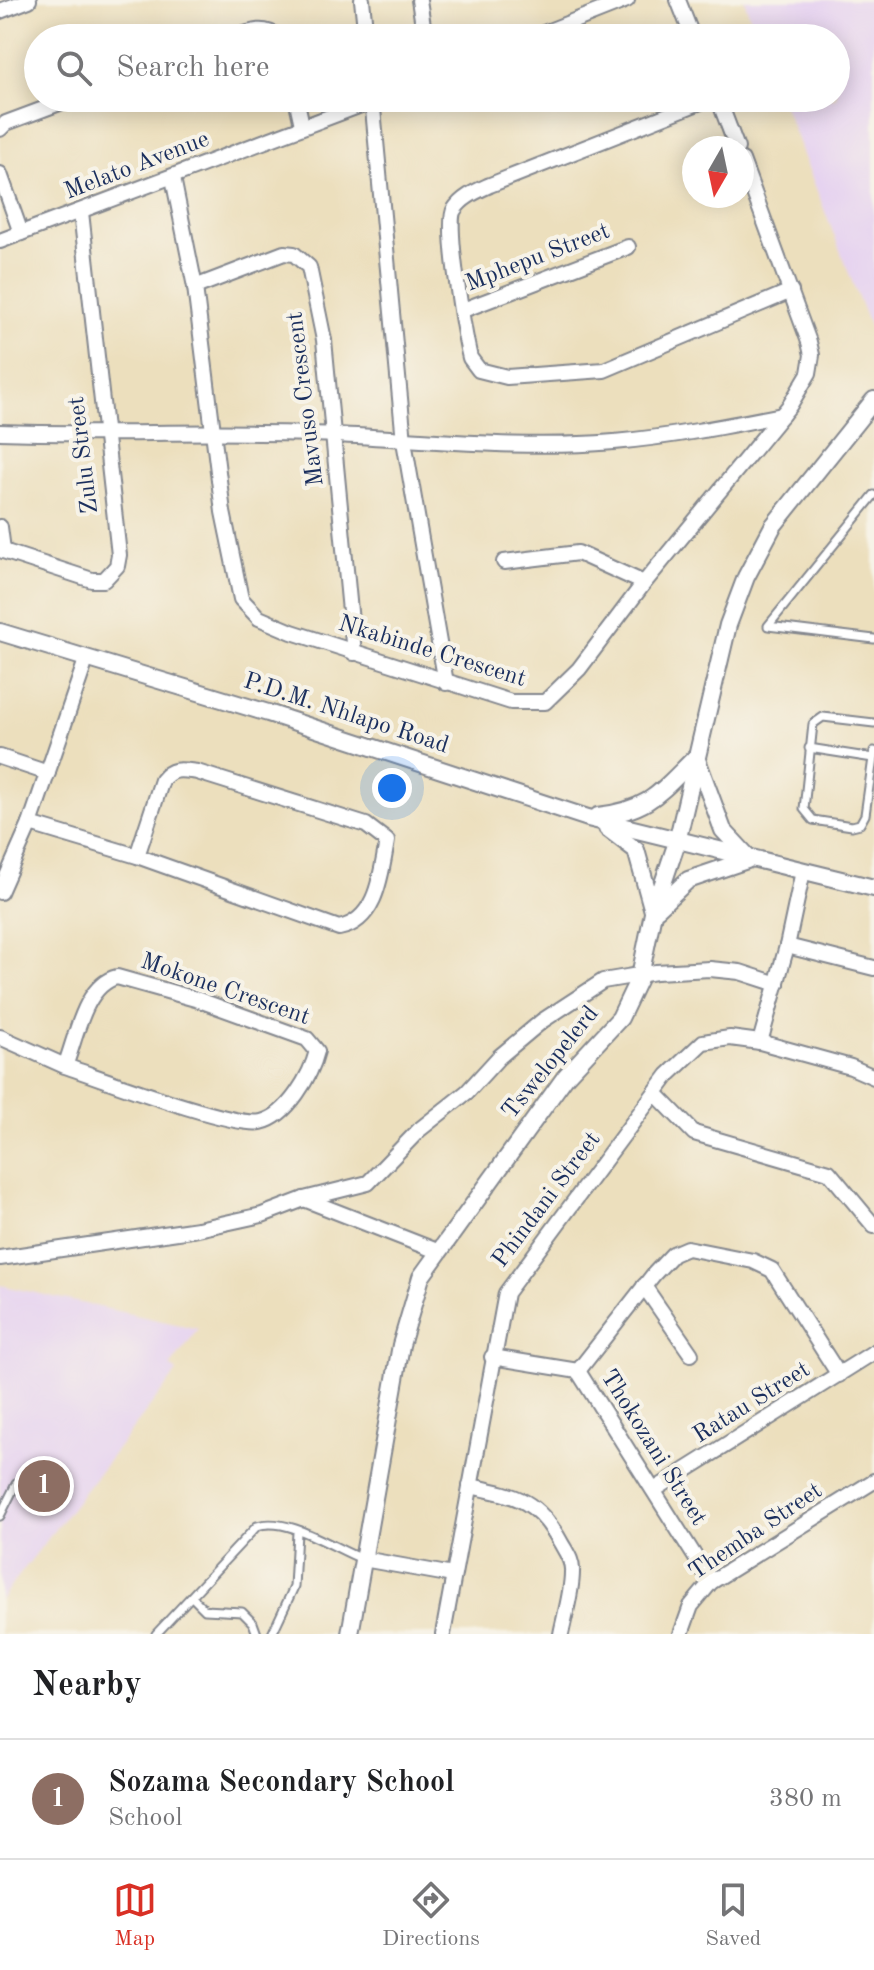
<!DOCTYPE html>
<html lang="en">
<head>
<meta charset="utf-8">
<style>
  body { margin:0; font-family:"Old Standard TT",serif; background:#f2f2f2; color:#202124 }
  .compass { position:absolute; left:682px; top:136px; width:72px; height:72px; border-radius:50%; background:#fff; box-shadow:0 4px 20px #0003; rotate:189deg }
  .you { position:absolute; left:392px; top:788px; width:28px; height:28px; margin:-20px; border:6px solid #fff; border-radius:50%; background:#1a73e8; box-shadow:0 0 0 12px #1a73e833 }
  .badge { display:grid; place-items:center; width:52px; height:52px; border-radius:50%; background:#d93025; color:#fff; font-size:26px; font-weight:700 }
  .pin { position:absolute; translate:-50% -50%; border:4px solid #fff; box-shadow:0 2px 8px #0006 }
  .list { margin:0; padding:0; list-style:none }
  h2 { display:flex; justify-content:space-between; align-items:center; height:104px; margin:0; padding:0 32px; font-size:34px }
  h2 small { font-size:26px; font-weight:400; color:#757577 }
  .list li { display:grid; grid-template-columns:52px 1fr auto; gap:24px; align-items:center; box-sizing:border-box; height:120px; padding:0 32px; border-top:2px solid #e0e0e0 }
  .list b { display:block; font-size:30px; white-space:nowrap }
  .list p { margin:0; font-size:26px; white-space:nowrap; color:#757577 }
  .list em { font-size:26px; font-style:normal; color:#757577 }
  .icon { flex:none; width:44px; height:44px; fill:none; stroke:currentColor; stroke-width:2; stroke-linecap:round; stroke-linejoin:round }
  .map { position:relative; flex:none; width:874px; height:1634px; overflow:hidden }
  .search { position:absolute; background:#fff; box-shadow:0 4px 20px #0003; left:24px; right:24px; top:24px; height:88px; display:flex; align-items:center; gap:20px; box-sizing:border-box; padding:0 28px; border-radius:44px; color:#757577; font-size:30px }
  .sheet { height:224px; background:#fff }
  nav { display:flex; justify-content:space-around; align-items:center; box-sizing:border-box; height:112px; border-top:2px solid #e0e0e0; background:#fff; font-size:22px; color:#757577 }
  nav a { display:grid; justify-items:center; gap:4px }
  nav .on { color:#d93025 }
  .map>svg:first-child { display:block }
</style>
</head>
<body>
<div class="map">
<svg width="874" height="1634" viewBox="0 0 874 1634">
  <rect width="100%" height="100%" fill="#f7f3e8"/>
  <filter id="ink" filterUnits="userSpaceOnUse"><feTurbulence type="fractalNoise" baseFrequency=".0125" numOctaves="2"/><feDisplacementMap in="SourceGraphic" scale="16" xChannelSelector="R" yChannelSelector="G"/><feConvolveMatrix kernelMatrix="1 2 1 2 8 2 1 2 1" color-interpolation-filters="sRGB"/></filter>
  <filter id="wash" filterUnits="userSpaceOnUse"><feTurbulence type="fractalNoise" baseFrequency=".006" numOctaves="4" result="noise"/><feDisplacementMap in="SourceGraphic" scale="32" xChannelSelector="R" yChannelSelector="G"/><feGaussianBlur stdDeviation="1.8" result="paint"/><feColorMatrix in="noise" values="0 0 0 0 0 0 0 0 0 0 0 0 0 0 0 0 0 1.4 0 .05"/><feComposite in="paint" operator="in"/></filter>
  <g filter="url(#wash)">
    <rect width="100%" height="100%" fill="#ecdfbd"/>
    <!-- built -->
    <g fill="#e6d3f0">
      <polygon points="744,0 874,0 874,338 781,98 836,98 836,38 758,38"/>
      <polygon points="0,1285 198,1329 170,1367 177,1372 0,1600"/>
    </g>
  </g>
  <g filter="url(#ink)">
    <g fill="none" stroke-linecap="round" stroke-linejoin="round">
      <defs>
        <g id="service">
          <polyline points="874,639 768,626 874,495"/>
          <polyline points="874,723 823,717 813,724 804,809 813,820 852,826 860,824 865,815 874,751"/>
          <polyline points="809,748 873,758"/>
          <polyline points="0,1516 16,1484"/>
          <polyline points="192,1597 205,1610 242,1612 253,1623 257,1634"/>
          <path d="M156 1634 257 1526C288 1516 333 1548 362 1559"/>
          <polyline points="272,1634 294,1587 297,1532"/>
        </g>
        <g id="minor">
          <polyline points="362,0 366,38"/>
          <polyline points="419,0 425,38"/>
          <polyline points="678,0 693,38"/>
          <polyline points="0,11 29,0"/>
          <path d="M234 38C252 31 264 26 280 38"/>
          <polyline points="531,38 627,0"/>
          <polyline points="296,98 302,125"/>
          <polyline points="372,98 404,441 446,683"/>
          <path d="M711 98 490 185C477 191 462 197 454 210 445 223 465 337 470 358L479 370 507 377 604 370 791 291"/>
          <polyline points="718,98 737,148"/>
          <polyline points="0,129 6,123 73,98"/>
          <polyline points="0,174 21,233"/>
          <polyline points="173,178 195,287 223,512 241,599 259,618 292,632 511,702 545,702 579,669 644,583 790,405 809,373 812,355 809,342 742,160"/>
          <polyline points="0,241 377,99"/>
          <polyline points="195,287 284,253 294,254 309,267 324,340 354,653"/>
          <polyline points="463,310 628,247"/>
          <path d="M0 432C111 436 223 429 335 435 427 439 521 450 614 442 671 437 727 426 782 415"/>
          <polyline points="0,527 3,550"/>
          <polyline points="0,550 92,580 104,580 117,566 119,555 81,212"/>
          <polyline points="504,562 578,553 644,583"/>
          <polyline points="0,757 48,773"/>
          <path d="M30 824 137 856 339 928C377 921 381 874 387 841L366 825 197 772C182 770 172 767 162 780L137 856"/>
          <polyline points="0,892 30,824 86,660"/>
          <polyline points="787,946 803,871"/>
          <path d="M0 1037 65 1066C101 1078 233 1128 261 1122 288 1116 311 1075 317 1051L307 1039 199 1000 117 977C84 985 76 1039 65 1066"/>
          <polyline points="760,1042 787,946 874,968"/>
          <polyline points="656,1094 694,1133 829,1172 874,1226"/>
          <polyline points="304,1199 437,1251"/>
          <polyline points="0,1258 198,1229 262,1215 304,1199 368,1183 419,1130 467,1092 499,1057 542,1021 603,981 656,972 710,969 740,972 777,984"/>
          <polyline points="644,1286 691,1354"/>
          <polyline points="492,1357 578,1371 711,1582"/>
          <polyline points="578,1371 654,1274 673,1254 687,1248 753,1261 772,1270 839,1375"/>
          <path d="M470 1486C517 1496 537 1499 561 1543 566 1552 573 1561 572 1572 572 1592 565 1614 561 1634"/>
          <polyline points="654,1490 874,1352"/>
          <polyline points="363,1559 453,1575"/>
          <polyline points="443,1634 506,1293 668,1075 703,1042 730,1038 760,1042 851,1067 874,1077"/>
          <polyline points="681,1634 691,1606 711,1582 874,1481"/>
        </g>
        <g id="tertiary">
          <polyline points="0,632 268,713 588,818 874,888"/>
          <path d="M598 816C650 810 660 792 696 757L723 830 749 858"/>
          <polyline points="607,828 636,850 653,911"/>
          <polyline points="657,909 688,880 747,860"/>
          <polyline points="350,1634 401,1345 421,1277 566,1076 620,1018 640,976 653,913 677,842 728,625 746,577 773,526 874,400"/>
        </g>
      </defs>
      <!-- service casing -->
      <use href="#service" stroke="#84878e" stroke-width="11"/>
      <!-- minor casing -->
      <use href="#minor" stroke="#84878e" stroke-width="18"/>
      <!-- tertiary casing -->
      <use href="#tertiary" stroke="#84878e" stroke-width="20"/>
      <!-- service -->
      <use href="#service" stroke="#fff" stroke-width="7"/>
      <!-- minor -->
      <use href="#minor" stroke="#fff" stroke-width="14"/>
      <!-- tertiary -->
      <use href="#tertiary" stroke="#fff" stroke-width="16"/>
    </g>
  </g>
  <g text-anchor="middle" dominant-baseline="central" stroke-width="8" stroke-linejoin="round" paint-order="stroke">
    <!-- street labels -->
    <g font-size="24" fill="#1b2f5e" stroke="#f7f3e8">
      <text transform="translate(137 166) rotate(-21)">Melato Avenue</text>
      <text transform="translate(538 258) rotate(-21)">Mphepu Street</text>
      <text transform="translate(306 399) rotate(-97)">Mavuso Crescent</text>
      <text transform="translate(84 455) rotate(-97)">Zulu Street</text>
      <text transform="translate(432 652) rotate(17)">Nkabinde Crescent</text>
      <text transform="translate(346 714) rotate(18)">P.D.M. Nhlapo Road</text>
      <text transform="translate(225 990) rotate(19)">Mokone Crescent</text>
      <text transform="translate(551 1063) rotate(-51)">Tswelopelerd</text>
      <text transform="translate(547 1200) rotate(-53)">Phindani Street</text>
      <text transform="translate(752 1403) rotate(-32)">Ratau Street</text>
      <text transform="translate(653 1448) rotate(58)">Thokozani Street</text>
      <text transform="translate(756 1532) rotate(-34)">Themba Street</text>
    </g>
  </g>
</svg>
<svg class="compass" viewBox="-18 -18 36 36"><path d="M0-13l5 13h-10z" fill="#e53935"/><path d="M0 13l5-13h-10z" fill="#757577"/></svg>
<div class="you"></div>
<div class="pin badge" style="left:44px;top:1486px;background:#8d6e63">1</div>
<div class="search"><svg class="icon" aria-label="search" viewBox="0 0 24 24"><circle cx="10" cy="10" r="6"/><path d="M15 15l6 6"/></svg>Search here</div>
</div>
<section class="sheet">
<h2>Nearby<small></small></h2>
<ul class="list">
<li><span class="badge" style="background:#8d6e63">1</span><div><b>Sozama Secondary School</b><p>School</p></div><em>380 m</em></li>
</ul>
</section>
<nav>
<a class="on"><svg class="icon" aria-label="map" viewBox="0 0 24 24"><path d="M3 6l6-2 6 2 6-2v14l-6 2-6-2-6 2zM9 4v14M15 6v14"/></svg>Map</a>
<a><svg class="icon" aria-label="directions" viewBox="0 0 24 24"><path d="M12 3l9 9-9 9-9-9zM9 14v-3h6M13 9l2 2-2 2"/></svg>Directions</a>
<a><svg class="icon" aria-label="saved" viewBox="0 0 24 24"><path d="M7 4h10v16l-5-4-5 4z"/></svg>Saved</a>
</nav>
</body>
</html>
